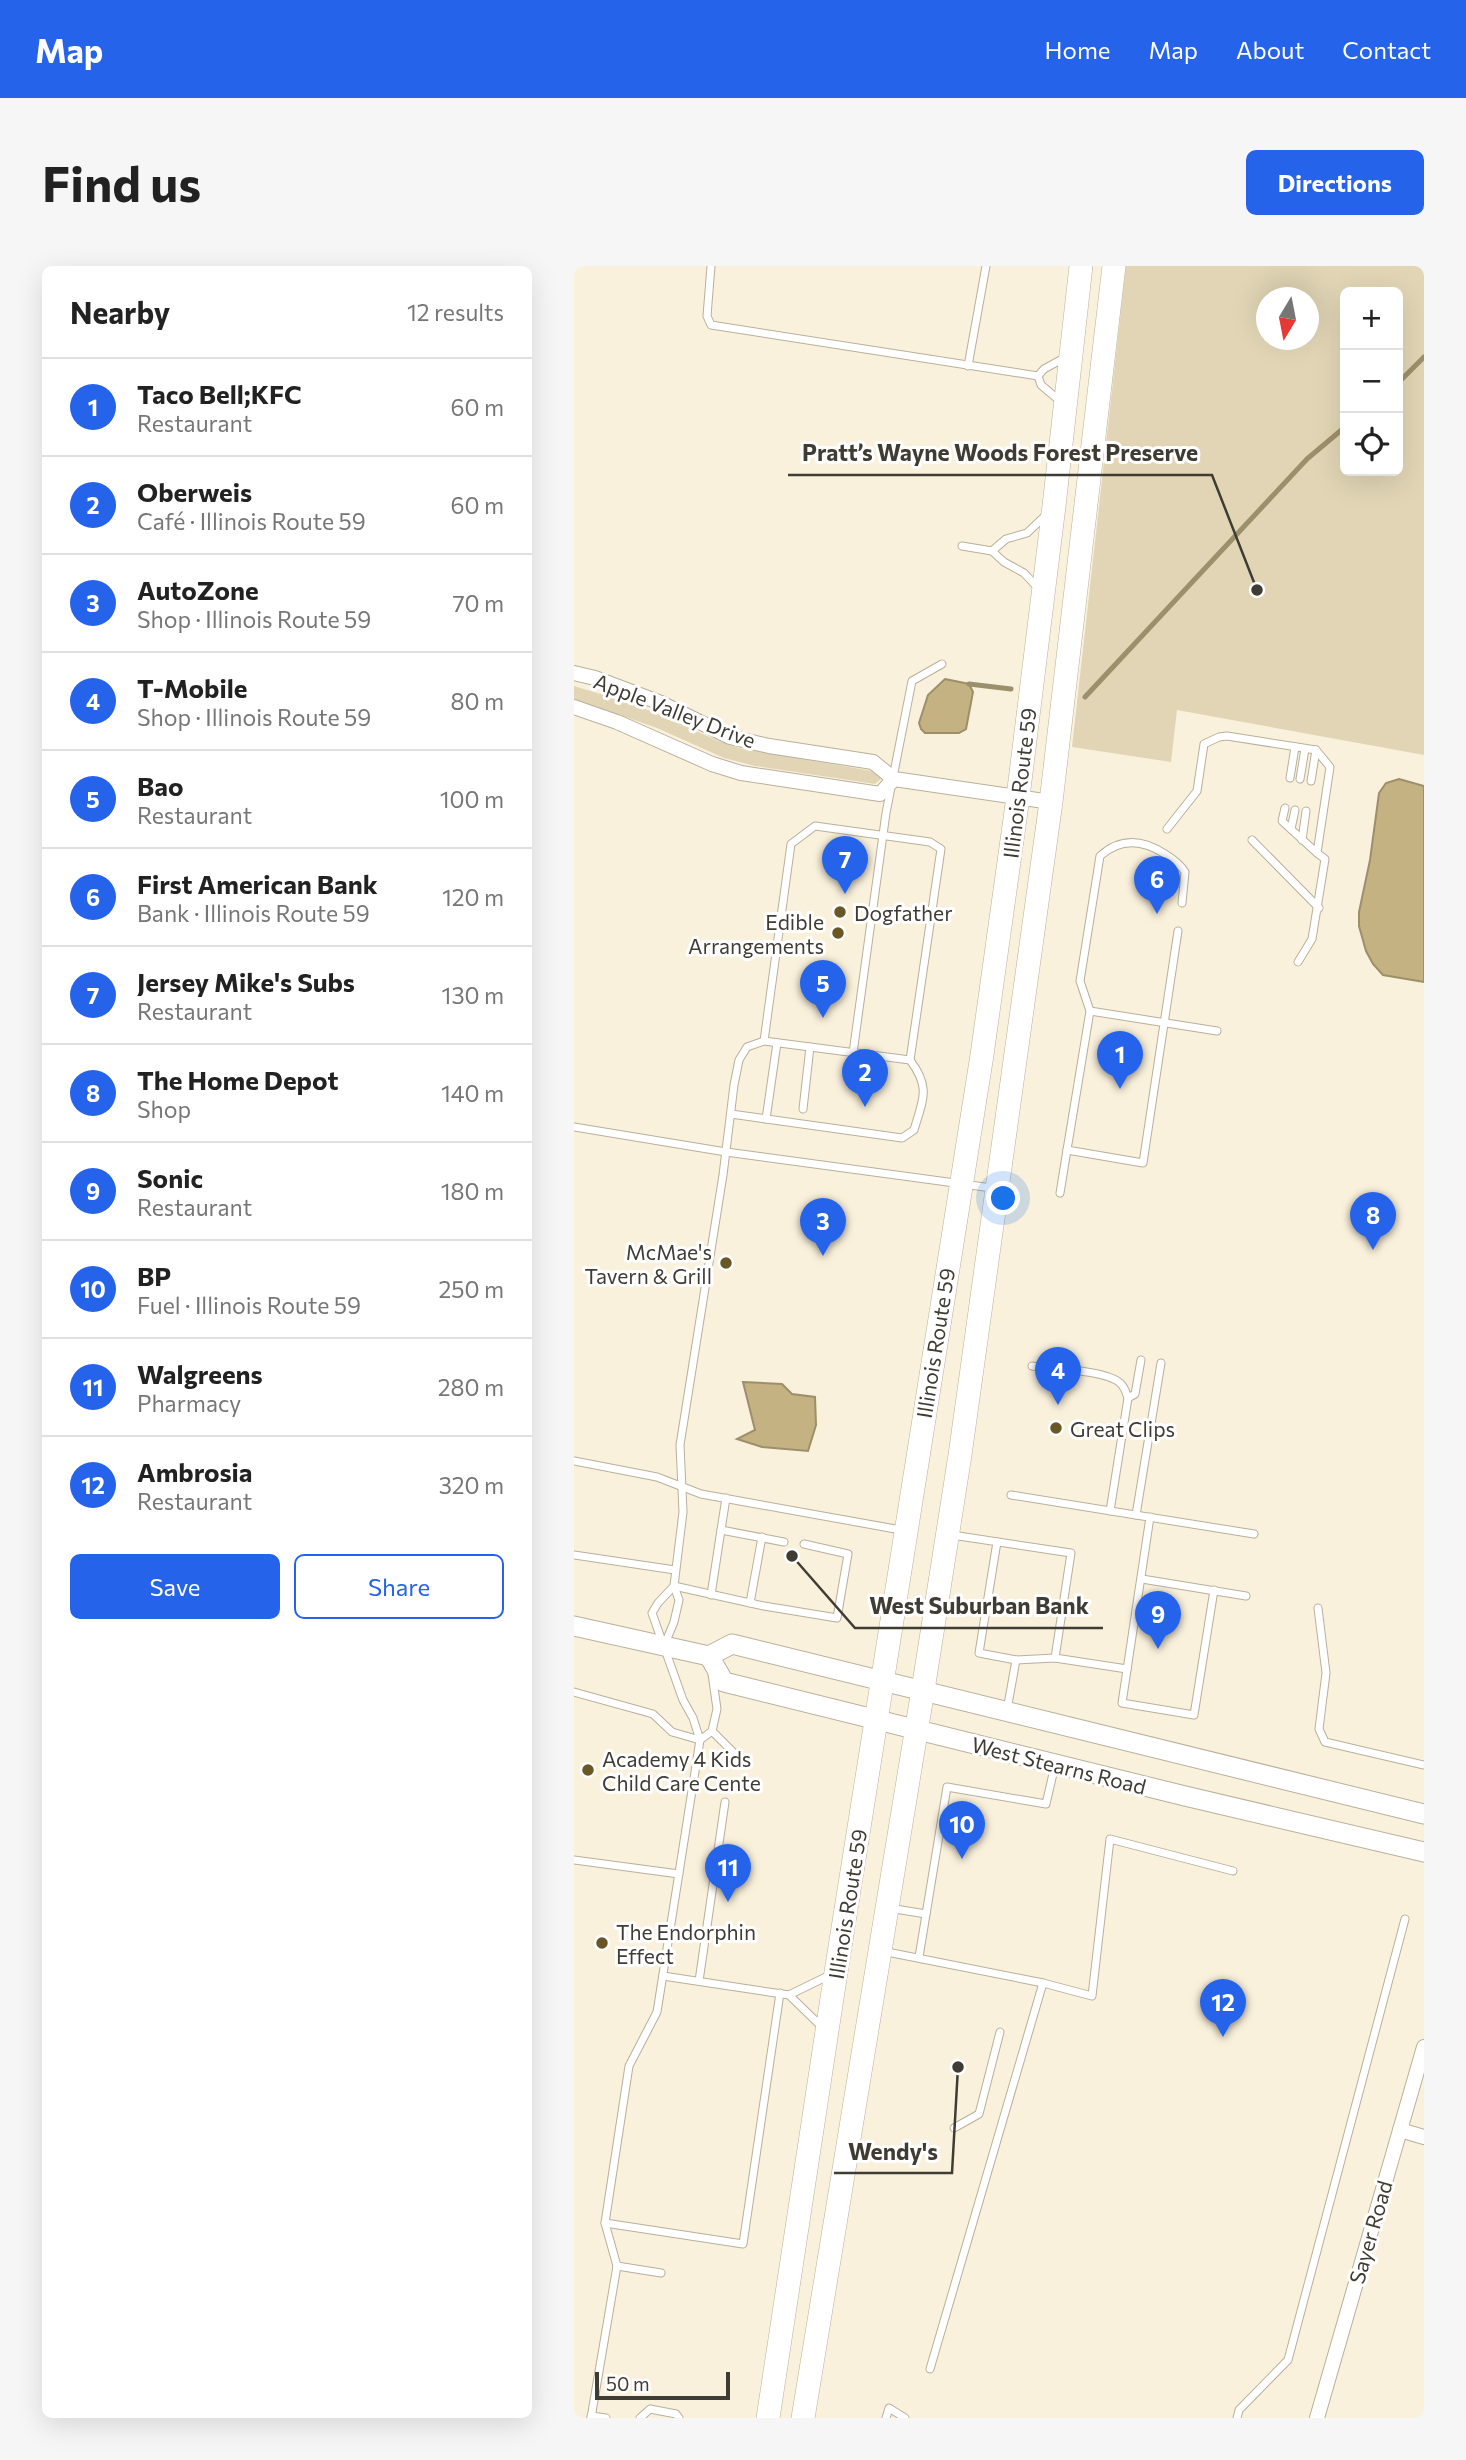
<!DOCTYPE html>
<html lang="en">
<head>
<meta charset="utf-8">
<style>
  body { margin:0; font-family:Commissioner,sans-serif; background:#f6f6f6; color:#222 }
  .controls { position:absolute; right:21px; top:21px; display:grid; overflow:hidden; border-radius:10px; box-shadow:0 7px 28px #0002 }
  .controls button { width:63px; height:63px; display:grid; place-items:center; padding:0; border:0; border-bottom:2px solid #e0e0e0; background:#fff; color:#222; font:35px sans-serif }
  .compass { position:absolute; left:682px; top:21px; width:63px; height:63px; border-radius:50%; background:#fff; box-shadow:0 7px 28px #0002; rotate:190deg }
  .scale { position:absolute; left:21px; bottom:18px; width:135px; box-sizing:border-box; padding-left:7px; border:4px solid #3f3c34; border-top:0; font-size:19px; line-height:24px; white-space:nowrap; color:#3f3c34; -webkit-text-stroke:5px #fff; paint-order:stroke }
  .you { position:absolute; left:430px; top:933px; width:24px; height:24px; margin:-18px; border:5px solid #fff; border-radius:50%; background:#1a73e8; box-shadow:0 0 0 10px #1a73e833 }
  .badge { display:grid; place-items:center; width:46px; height:46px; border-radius:50%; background:#2563eb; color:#fff; font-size:23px; font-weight:700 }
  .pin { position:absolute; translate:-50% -58px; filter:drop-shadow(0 2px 4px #0008) }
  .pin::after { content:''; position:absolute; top:37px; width:24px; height:21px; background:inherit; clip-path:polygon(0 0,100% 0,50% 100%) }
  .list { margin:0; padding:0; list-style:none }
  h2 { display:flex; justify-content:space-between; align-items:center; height:91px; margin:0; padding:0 28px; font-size:30px }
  h2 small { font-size:23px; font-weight:400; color:#767676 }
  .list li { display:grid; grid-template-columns:46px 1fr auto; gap:21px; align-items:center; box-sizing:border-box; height:98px; padding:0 28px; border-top:2px solid #e0e0e0 }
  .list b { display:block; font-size:26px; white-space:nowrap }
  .list p { margin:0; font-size:23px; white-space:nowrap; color:#767676 }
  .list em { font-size:23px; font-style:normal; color:#767676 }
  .actions { display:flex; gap:14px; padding:21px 28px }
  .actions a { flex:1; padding:16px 0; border:2px solid #2563eb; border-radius:10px; text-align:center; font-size:24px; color:#2563eb }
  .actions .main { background:#2563eb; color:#fff }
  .icon { flex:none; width:38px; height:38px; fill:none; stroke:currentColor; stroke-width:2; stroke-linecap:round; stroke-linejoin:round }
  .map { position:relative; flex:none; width:850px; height:2152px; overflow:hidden; border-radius:10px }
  header { display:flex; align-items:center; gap:42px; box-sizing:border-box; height:98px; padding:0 35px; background:#2563eb; color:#fff }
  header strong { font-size:33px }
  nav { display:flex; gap:38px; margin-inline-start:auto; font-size:24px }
  .intro { display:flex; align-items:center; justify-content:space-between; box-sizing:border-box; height:168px; padding:0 42px }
  h1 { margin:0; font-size:49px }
  .button { padding:18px 32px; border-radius:10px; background:#2563eb; color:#fff; font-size:24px; font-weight:700 }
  main { display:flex; gap:42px; padding:0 42px }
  aside { flex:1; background:#fff; border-radius:10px; box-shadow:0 7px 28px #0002 }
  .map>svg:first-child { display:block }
</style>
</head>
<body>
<header>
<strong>Map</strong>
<nav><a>Home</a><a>Map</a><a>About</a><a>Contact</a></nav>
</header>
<div class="intro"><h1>Find us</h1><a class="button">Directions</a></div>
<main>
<aside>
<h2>Nearby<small>12 results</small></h2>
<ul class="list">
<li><span class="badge">1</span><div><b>Taco Bell;KFC</b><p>Restaurant</p></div><em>60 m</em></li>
<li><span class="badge">2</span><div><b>Oberweis</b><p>Café · Illinois Route 59</p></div><em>60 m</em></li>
<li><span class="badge">3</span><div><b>AutoZone</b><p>Shop · Illinois Route 59</p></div><em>70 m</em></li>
<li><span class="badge">4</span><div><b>T-Mobile</b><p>Shop · Illinois Route 59</p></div><em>80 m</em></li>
<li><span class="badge">5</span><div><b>Bao</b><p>Restaurant</p></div><em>100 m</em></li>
<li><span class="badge">6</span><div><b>First American Bank</b><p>Bank · Illinois Route 59</p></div><em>120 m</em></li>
<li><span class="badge">7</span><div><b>Jersey Mike's Subs</b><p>Restaurant</p></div><em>130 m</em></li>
<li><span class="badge">8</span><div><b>The Home Depot</b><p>Shop</p></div><em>140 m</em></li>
<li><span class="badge">9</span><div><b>Sonic</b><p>Restaurant</p></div><em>180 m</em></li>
<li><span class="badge">10</span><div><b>BP</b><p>Fuel · Illinois Route 59</p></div><em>250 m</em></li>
<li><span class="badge">11</span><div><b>Walgreens</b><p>Pharmacy</p></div><em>280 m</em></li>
<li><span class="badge">12</span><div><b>Ambrosia</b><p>Restaurant</p></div><em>320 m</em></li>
</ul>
<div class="actions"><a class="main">Save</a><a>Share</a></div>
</aside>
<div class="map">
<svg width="850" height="2152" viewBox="0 0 850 2152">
  <rect width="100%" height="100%" fill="#faf1dc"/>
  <!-- green -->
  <g fill="#e1d5b5" fill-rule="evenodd">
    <path d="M552 0H850V489L603 444 597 496 498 481ZM771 26H824V205H771ZM692 32H734V74H692Z"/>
    <path d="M0 420C30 429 60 438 89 450 115 461 139 474 165 482L304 506 307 513 301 518 181 500 150 492 83 462 0 433Z"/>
  </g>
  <!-- water -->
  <g fill="#c4b282" stroke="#9c8f6b" stroke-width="2">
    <polygon points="371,413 395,418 399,426 392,463 385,467 351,467 347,463 345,457 354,429"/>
    <polygon points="825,513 850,520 850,716 809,709 799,698 792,685 785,660 785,646 796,594 805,527 812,517"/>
    <polygon points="169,1116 208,1118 218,1128 241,1131 242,1159 234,1185 188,1181 163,1173 181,1164"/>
  </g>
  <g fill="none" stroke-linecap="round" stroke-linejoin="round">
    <!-- stream -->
    <g stroke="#9c8f6b" stroke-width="5">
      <polyline points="824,117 850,91"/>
      <polyline points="395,418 437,423"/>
      <polyline points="511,431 733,193 771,161"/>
    </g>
    <defs>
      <g id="lane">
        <polyline points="137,0 133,50 137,59 464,110"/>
        <polyline points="394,100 412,0"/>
        <polyline points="464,110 467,119 486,135"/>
        <polyline points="464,110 470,103 492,91"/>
        <polyline points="388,280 418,285 430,296 450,307 464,322"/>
        <polyline points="418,285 432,273 453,267 473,248"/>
        <polyline points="716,512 721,481"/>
        <polyline points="726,513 731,483"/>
        <polyline points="737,515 742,484"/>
        <polyline points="711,542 708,555 743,587"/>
        <polyline points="593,563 623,525 630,478 645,471 653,470 742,484 756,501 743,587 751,593 738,673 724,696"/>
        <polyline points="717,563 721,544"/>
        <polyline points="678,574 745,642"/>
        <polyline points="728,574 732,545"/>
        <path d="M604 665 569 897 493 884 516 745 506 715 526 590C546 572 568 573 591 588 599 593 606 598 611 606L608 637"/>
        <polyline points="516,745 643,765"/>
        <polyline points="279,787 312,547 338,415 368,398"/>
        <polyline points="229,843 236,781"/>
        <path d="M157 848 328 872 340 864C349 833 357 822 336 794"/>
        <polyline points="192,853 203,777"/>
        <polyline points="0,861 152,886 418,922"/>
        <polyline points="486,927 493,884"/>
        <path d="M458 1100C479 1103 532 1104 546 1117 551 1121 552 1127 554 1132L536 1245"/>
        <polyline points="554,1132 561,1128 567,1094"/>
        <polyline points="0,1195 83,1211 127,1228 327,1264"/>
        <polyline points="437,1229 680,1268"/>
        <polyline points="562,1249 587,1097"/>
        <polyline points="576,1251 548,1437 620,1449 640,1324"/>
        <polyline points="147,1264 152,1232"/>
        <polyline points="378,1269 497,1287 481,1392"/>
        <polyline points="423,1276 405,1387 442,1394 481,1392 553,1403"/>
        <polyline points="0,1289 101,1304"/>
        <polyline points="568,1313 672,1330"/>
        <polyline points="100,1320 190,1340 263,1352 274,1288 230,1278"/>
        <polyline points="137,1329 147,1264 210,1276"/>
        <polyline points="176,1337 188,1271"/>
        <polyline points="744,1342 752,1407 745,1463 751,1476 850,1499"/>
        <polyline points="90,1380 100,1356 105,1334 100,1320 109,1246 106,1179 149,909 160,819 165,794 173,781 190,775 336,794 367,583 356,576 241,560 217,578 190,775"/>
        <polyline points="0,1426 79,1448 98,1466 126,1474"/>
        <polyline points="433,1444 442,1394"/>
        <polyline points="138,1465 159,1486"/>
        <polyline points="126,1474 138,1465 143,1443 138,1408"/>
        <polyline points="0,1594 105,1608"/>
        <polyline points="315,1642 352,1648"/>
        <polyline points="308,1685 469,1717 356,2103"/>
        <polyline points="345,1691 373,1521 472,1538 481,1499"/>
        <polyline points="89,1710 215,1729 248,1761"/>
        <polyline points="125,1715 151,1536"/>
        <polyline points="469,1717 518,1730 536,1573 659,1605"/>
        <polyline points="215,1729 258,1708"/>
        <polyline points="380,1862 405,1848 426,1766"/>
        <polyline points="31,1957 169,1978 206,1727"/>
        <polyline points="43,2000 87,2007"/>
        <polyline points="17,2150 32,2152"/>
        <polyline points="17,2152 43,2000 31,1957 55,1800 83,1746 126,1474 119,1452 109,1434 78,1347 84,1337 100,1320"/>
        <polyline points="66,2152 76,2143 102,2148 105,2152"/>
        <polyline points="312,2152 315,2142 331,2152"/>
        <polyline points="663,2152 665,2144 714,2094 831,1653"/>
      </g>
      <g id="street">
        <polyline points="0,407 21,412 87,437 156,471 195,480 299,496 320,513 477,536"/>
        <polyline points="0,441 43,456 138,498 167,507 306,528 320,513"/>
        <polyline points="826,1864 850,1871"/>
        <polyline points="743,2152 850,1781"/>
      </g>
      <g id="secondary">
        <polyline points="0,1360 135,1390 158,1378 850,1548"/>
        <polyline points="135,1390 150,1416 611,1530 850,1586"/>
      </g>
      <g id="primary">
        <polyline points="194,2152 262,1706 408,789 444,531 480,240 507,0"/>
        <polyline points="229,2152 349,1424 386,1189 477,536 540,0"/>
      </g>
    </defs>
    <!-- lane casing -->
    <use href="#lane" stroke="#b8b09c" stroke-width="9"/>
    <!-- street casing -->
    <use href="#street" stroke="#b8b09c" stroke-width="16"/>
    <!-- secondary casing -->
    <use href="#secondary" stroke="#b8b09c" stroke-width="21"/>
    <!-- primary casing -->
    <use href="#primary" stroke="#b8b09c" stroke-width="24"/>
    <!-- lane -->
    <use href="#lane" stroke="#fff" stroke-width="7"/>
    <!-- street -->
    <use href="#street" stroke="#fff" stroke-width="14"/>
    <!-- secondary -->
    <use href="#secondary" stroke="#fff" stroke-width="19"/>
    <!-- primary -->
    <use href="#primary" stroke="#fff" stroke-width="23"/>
  </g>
  <!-- markers -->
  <g fill="#695725" stroke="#fff" stroke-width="2.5">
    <circle cx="266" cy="646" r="7"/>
    <circle cx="264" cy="667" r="7"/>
    <circle cx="152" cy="997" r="7"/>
    <circle cx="482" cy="1162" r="7"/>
    <circle cx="14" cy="1504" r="7"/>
    <circle cx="28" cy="1677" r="7"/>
  </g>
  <g text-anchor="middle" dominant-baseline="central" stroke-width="6" stroke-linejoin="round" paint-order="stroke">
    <!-- street labels -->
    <g font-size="21" fill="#3f3c34" stroke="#fff">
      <text transform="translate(101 444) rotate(21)">Apple Valley Drive</text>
      <text transform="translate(445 517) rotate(-83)">Illinois Route 59</text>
      <text transform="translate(361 1077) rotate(-81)">Illinois Route 59</text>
      <text transform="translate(485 1499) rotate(14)">West Stearns Road</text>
      <text transform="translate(273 1638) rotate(-81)">Illinois Route 59</text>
      <text transform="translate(796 1966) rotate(-74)">Sayer Road</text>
    </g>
    <!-- poi labels -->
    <g font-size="21" fill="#3f3c34" stroke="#fff" text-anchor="start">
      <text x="280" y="646">Dogfather</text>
      <text x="250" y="655" text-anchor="end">Edible<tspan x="250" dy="24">Arrangements</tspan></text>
      <text x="138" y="985" text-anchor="end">McMae's<tspan x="138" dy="24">Tavern &amp; Grill</tspan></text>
      <text x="496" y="1162">Great Clips</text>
      <text x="28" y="1492">Academy 4 Kids<tspan x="28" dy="24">Child Care Cente</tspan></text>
      <text x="42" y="1665">The Endorphin<tspan x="42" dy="24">Effect</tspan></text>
    </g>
  </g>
  <!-- callouts -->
  <path fill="none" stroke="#3f3c34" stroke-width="2.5" d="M683 324L638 209H214M218 1290L281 1362H529M384 1801L378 1907H260"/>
  <g fill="#3f3c34" stroke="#fff" stroke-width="2.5">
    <circle cx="683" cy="324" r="7"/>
    <circle cx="218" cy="1290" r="7"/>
    <circle cx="384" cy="1801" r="7"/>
  </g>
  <g font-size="23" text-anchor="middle" font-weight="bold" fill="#3f3c34" stroke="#fff" stroke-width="6" stroke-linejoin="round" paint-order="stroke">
    <text x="426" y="195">Pratt’s Wayne Woods Forest Preserve</text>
    <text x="405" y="1348">West Suburban Bank</text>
    <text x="319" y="1894">Wendy's</text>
  </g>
</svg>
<div class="controls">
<button>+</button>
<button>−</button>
<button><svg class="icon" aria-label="locate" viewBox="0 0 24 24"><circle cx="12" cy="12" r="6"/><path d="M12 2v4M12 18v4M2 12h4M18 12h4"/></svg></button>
</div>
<svg class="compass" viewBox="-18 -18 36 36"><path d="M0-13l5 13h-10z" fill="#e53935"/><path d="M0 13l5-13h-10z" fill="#767676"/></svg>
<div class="scale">50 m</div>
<div class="you"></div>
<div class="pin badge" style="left:546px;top:823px">1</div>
<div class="pin badge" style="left:291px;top:841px">2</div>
<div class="pin badge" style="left:249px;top:990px">3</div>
<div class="pin badge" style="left:484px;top:1139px">4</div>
<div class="pin badge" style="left:249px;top:752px">5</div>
<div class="pin badge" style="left:583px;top:648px">6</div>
<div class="pin badge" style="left:271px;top:628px">7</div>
<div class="pin badge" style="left:799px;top:984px">8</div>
<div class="pin badge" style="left:584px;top:1383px">9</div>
<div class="pin badge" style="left:388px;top:1593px">10</div>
<div class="pin badge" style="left:154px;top:1636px">11</div>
<div class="pin badge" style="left:649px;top:1771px">12</div>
</div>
</main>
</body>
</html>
